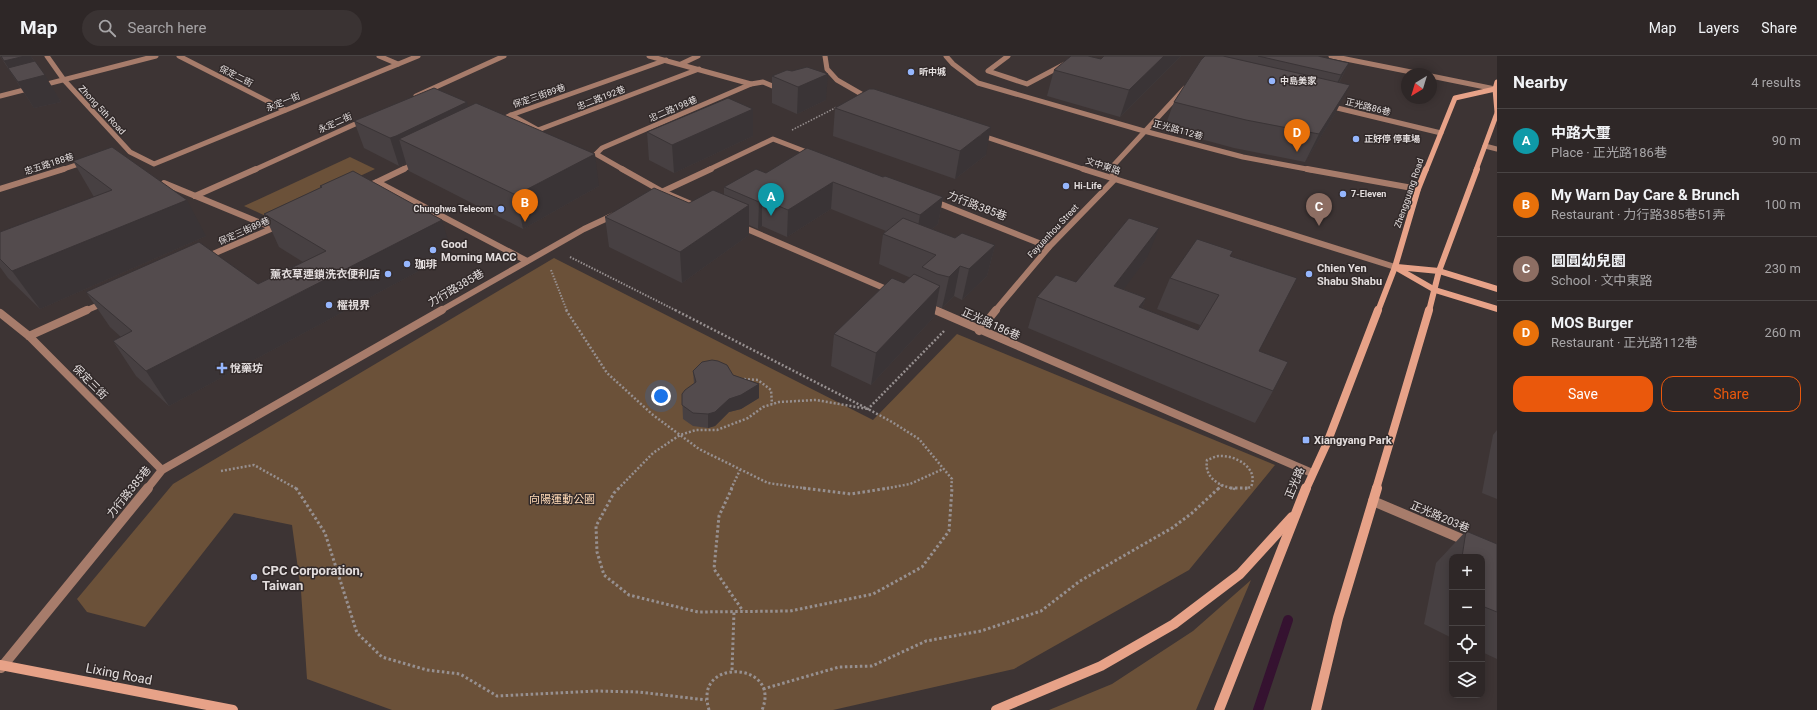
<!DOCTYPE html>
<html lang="en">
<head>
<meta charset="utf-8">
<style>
  body { margin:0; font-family:Roboto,"Noto Sans TC",sans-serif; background:#3a3333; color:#f1f3f6 }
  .controls { position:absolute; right:12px; bottom:12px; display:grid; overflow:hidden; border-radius:8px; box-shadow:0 2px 10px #0003 }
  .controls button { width:36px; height:36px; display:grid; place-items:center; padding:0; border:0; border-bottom:1px solid #494444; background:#2e2727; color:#f1f3f6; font:20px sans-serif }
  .compass { position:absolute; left:1401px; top:12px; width:36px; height:36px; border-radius:50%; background:#2e2727; box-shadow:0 2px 10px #0003; rotate:218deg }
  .you { position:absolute; left:661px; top:340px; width:14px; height:14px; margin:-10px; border:3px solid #fff; border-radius:50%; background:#1a73e8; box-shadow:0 0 0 6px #1a73e833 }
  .badge { display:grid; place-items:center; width:26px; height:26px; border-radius:50%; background:#ea580c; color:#fff; font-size:13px; font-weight:700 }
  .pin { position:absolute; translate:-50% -33px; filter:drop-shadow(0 1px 2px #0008) }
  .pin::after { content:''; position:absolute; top:21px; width:14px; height:12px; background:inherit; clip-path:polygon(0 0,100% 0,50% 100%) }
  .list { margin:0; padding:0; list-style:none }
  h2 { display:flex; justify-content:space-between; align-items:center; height:52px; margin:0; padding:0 16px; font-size:17px }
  h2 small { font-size:13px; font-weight:400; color:#a7a5a7 }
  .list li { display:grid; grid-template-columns:26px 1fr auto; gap:12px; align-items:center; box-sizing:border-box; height:64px; padding:0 16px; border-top:1px solid #494444 }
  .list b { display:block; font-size:15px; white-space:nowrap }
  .list p { margin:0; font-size:13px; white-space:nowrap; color:#a7a5a7 }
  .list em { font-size:13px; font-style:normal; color:#a7a5a7 }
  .actions { display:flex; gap:8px; padding:12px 16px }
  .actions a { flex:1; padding:9px 0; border:1px solid #ea580c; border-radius:12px; text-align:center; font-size:14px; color:#ea580c }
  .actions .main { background:#ea580c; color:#fff }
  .icon { flex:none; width:22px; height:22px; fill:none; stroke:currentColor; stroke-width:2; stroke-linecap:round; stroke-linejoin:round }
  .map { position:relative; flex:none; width:1497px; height:654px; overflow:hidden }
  header { display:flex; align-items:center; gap:24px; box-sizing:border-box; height:56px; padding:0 20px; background:#2e2727; border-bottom:1px solid #494444 }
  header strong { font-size:19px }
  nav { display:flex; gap:22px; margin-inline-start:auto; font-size:14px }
  .search { width:280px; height:36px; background:#3a3333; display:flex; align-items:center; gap:10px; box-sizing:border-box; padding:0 14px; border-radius:22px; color:#a7a5a7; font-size:15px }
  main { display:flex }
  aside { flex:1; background:#2e2727 }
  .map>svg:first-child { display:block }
</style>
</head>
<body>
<header>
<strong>Map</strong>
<div class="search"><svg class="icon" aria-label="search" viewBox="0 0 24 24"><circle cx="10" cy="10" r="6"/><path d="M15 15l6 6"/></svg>Search here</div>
<nav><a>Map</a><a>Layers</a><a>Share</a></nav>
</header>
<main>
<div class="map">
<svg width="1497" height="654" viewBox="0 0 1497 654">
  <rect width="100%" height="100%" fill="#3d3434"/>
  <!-- green -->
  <g fill="#6b5139">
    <polygon points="350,101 375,113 270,162 244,150"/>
    <polygon points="554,202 873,364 957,278 1275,409 1189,514 1014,613 833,654 392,654 307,623 301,535 292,469 234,457 145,571 87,556 77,543 173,428"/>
    <polygon points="1251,524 1196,654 1049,654 1112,628 1193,575"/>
  </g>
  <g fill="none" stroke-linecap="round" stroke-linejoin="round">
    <!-- stream -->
    <polyline stroke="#351230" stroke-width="10" points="1258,654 1288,564"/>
    <!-- path-far3 -->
    <polyline stroke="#979090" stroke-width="1.5" stroke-dasharray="1.5 1.5" stroke-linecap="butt" points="792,74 837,51"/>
    <!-- path-far2 -->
    <g stroke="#979090" stroke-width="2" stroke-dasharray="1.5 1.5" stroke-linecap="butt">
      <polyline points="570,201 677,255"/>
      <polyline points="551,214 567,255"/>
    </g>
    <!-- path-far1 -->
    <g stroke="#979090" stroke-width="2.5" stroke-dasharray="2 2" stroke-linecap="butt">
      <polyline points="566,254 607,317 653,359 699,393 768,427 810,433"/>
      <polyline points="675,254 868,353 944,275"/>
      <polyline points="744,323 758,324 771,334 772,348"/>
      <polyline points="221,415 254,409 297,433"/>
      <polyline points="618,433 653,397 680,379 696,374 717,374 748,362 763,351 779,346 816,344 868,353 892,366 919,383 952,423 951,433"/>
      <polyline points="731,433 740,414"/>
      <polyline points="883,433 910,428 943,413"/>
      <polyline points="1218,433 1222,429"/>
      <path d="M1235 433C1219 430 1204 422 1207 404 1211 403 1215 400 1219 400 1236 399 1259 412 1251 431L1245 433"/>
    </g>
    <!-- path -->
    <g stroke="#979090" stroke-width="3" stroke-dasharray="2.5 2.5" stroke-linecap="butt">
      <polyline points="296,432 325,477 357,577 382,601 427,614 460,618 497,640 596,635 639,636 706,644"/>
      <polyline points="619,432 614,437 596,470 597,496 604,519 629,539 698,556 790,555 873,538 922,511 949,475 952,432"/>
      <polyline points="732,432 719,460 714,513 743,555"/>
      <polyline points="803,432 851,438 889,432"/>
      <polyline points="1230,432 1249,432"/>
      <polyline points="732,614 734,556"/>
      <polyline points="763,633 839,611 872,610 926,585 981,575 1041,555 1080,525 1172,472 1192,457 1219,432"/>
      <path d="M709 654C708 650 707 646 707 642 705 602 781 609 762 654"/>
    </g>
    <!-- lane-far1 -->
    <g stroke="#a77c6b" stroke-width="5">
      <polyline points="47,0 64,24 130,96 154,108 418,0"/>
      <polyline points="179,0 285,54"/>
      <polyline points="379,0 398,8"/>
      <polyline points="1008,0 988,15 1027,28 1080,0"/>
      <polyline points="681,8 698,0"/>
      <polyline points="416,40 504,0"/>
      <polyline points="511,59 538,74 699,13"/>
      <polyline points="499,65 511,59 666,4"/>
      <polyline points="1485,90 1497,93"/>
      <polyline points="61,114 85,106"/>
      <polyline points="254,114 364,64"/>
      <polyline points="402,114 417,106"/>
      <polyline points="624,114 596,98 602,92 751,28"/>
    </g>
    <!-- lane -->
    <g stroke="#a77c6b" stroke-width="6">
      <polyline points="622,113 663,136"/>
      <polyline points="377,126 404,113"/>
      <polyline points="164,127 273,172"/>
      <polyline points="0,133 64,113"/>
      <polyline points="195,140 256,113"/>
    </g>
    <!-- street-far3 -->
    <g stroke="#a77c6b" stroke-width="5">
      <polyline points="649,0 751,28 763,26 782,34"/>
      <polyline points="825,0 827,13 837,24 870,43"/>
      <polyline points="946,0 953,8 978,27 1144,75 1243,101 1312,114"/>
      <polyline points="1331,0 1421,18"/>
      <polyline points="1431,20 1495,33"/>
      <polyline points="0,40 156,0"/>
      <polyline points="1329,50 1441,77"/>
      <polyline points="980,79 1086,114"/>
      <polyline points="708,114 773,83 812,98"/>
      <polyline points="1112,114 1111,112 1185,32"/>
    </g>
    <!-- street-far2 -->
    <g stroke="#a77c6b" stroke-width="6">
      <polyline points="1083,113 1395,211"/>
      <polyline points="1307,113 1418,133"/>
      <polyline points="365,131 377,126 527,205"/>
      <polyline points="663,136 698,151"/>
      <polyline points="653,140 711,113"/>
      <polyline points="933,145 1049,191"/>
      <polyline points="740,170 891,235"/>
      <polyline points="206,201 280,169"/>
      <polyline points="927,251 937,255"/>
      <polyline points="85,255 106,246"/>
      <polyline points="440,255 584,173 614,159"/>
      <polyline points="995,255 1049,191 1115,123 1111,113"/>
    </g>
    <!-- street-far1 -->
    <g stroke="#a77c6b" stroke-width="8">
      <polyline points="935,254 1312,417"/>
      <polyline points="0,257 29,280 162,414"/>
      <polyline points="979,275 996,254"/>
      <polyline points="29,280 87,254"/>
      <polyline points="147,433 162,414 442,254"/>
    </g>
    <!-- street -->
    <g stroke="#a77c6b" stroke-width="10">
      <polyline points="1373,445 1469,486"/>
      <polyline points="1,612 148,432"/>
    </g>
    <!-- secondary-far3 -->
    <g stroke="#e7a288" stroke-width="5">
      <polyline points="1497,26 1495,33 1497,56"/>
      <polyline points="1426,114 1455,42 1495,33"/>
      <polyline points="1476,114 1497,57"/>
    </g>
    <!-- secondary-far2 -->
    <g stroke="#e7a288" stroke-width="6">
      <polyline points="1395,211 1435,234 1497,253"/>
      <polyline points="1397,211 1439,215 1497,233"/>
      <polyline points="1378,255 1395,211 1418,133 1426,113"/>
      <polyline points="1429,255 1439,215 1477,113"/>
    </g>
    <!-- secondary-far1 -->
    <g stroke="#e7a288" stroke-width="8">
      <polyline points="1306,433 1327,387 1378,254"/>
      <polyline points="1376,433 1429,254"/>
    </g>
    <!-- secondary -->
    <g stroke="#e7a288" stroke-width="10">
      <polyline points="0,609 233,654"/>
      <polyline points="996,654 1101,610 1174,568 1240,518 1292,461"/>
      <polyline points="1219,654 1306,432"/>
      <polyline points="1316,654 1338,562 1377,432"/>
    </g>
  </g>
  <!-- wall -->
  <g fill="#474042">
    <polygon points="0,0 31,0 61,46 34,52"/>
    <polygon points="1104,0 1181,0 1120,61 1047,40 1054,14 1101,3"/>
    <polygon points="1205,0 1318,0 1349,7 1339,27 1336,56 1305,106 1234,92 1164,73 1174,46"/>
    <polygon points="787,14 826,44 797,58 772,47 772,20"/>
    <polygon points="468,51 599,130 523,173 409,115 406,107 399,110 364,92 354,65"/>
    <polygon points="835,52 986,99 955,123 833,80"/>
    <polygon points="753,53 753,80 674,117 649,104 647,76"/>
    <polygon points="73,105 206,180 40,253 8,222 0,211 0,176 94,141"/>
    <polygon points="766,117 883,121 943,141 938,168 932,173 955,182 995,189 987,220 962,244 954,240 942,252 936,250 934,261 871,329 831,310 834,278 904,227 911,222 879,208 883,178 886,175 831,153 787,181 762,170 758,173 749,169 749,179 682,227 609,191 605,161 689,147 724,139 724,131"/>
    <polygon points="320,130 452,197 169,350 136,320 113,285 121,281 110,271 86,236 258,228 303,206 279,191 264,158 320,132"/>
    <polygon points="1231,200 1259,295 1273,335 1255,367 1028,272 1037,241 1147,202 1123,233 1146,242 1142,252 1198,274 1200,269 1157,253 1170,222"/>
    <polygon points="693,315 733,319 759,328 759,342 741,353 729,356 715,370 708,372 693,370 683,363 682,338 694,328"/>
    <polygon points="1497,374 1497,443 1482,437 1493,379"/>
    <polygon points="1466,475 1497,488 1497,603 1482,596 1482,501 1452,501 1452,582 1424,568 1436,507"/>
  </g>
  <!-- shaded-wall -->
  <g fill="#3a3436">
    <polygon points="25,0 31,0 43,20 45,19 61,46 34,52 4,5"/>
    <polygon points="1164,0 1181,0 1120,61 1129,34"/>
    <polygon points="1349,7 1336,32 1328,45 1341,19"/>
    <polygon points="828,18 826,44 797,58 798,31"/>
    <polygon points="1350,29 1336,56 1305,106 1319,78"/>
    <polygon points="467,46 473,74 399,83 406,107 399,110 390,82"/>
    <polygon points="753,53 753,80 674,117 672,89"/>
    <polygon points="991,71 986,99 955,123 960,95"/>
    <polygon points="595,98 599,130 523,173 516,139"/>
    <polygon points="833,126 831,153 787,181 788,154"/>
    <polygon points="943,141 938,168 915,187 920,159"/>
    <polygon points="762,143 762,170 758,173 759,146"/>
    <polygon points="187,144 206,180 40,253 12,215"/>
    <polygon points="749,149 749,179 682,227 680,196"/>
    <polygon points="442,164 452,197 169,350 146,315"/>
    <polygon points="1159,172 1147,202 1103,261 1114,230"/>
    <polygon points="995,189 987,220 962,244 969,213"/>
    <polygon points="960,210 954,240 942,252 949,221"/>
    <polygon points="940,230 934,261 871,329 876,297"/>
    <polygon points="1146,242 1133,273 1139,251"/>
    <polygon points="759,328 759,342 741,353 729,356 715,370 708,372 708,358 729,343"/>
  </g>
  <!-- building -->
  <g fill="#534b4d" stroke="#3a3436">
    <polygon points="1,0 25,0 4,5"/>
    <polygon points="1071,0 1088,0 1101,3 1104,0 1164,0 1129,34 1054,14"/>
    <polygon points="1205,0 1223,0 1350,29 1319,78 1246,64 1174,46 1201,4"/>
    <polygon points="1258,0 1318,0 1349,7 1341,19"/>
    <polygon points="35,5 45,19 18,26 8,12"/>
    <polygon points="807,11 828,18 798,31 772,20 787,14 792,15"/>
    <polygon points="434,32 467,46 396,80 390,82 354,65"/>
    <polygon points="869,33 874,33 991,71 960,95 835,52"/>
    <polygon points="728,42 753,53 672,89 647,76"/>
    <polygon points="476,47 595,98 516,139 399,83"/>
    <polygon points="112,91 187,144 12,215 0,203 0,176 112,134 73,105"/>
    <polygon points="807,92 883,121 885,120 943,141 920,159 833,126 788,154 762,143 759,146 724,131 756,113 766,117"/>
    <polygon points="353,115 442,164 146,315 113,285 132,275 86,236 199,186 258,228 326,195 264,158 322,131 320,130"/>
    <polygon points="654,132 689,147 713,134 749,149 680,196 605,161"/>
    <polygon points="903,162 955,182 962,177 995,189 969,213 960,210 949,221 937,218 922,211 936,199 883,178"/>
    <polygon points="1129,162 1159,172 1114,230 1146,242 1139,251 1198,274 1219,239 1170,222 1197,183 1233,195 1230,200 1297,222 1259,295 1288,306 1273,335 1037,241 1056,219 1076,226"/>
    <polygon points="914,218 940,230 876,297 834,278 892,222 904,227"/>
    <polygon points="712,304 718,305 727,309 733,319 759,328 741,339 729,343 715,356 708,358 693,357 682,349 682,338 685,334 696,326 693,315 702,306"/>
    <polygon points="1466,475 1497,488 1497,556 1482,550 1482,501 1462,501"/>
  </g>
  <!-- markers -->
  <g fill="#95b6fd" stroke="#322a2a" stroke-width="1.5">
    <circle cx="911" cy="16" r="4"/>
    <circle cx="1272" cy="25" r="4"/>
    <circle cx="1356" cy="83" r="4"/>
    <circle cx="1066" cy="130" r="4"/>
    <circle cx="1343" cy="138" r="4"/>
    <circle cx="501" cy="153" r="4"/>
    <circle cx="433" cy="194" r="4"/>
    <circle cx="407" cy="208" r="4"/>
    <circle cx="388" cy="218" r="4"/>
    <circle cx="1309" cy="218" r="4"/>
    <circle cx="329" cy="249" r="4"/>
    <path d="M220 306h4v4h4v4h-4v4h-4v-4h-4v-4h4z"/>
    <rect x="1302" y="380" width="8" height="8" rx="2"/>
    <circle cx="254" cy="521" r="4"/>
  </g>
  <g text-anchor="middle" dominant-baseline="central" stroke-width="3" stroke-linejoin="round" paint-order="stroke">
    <!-- far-poi labels -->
    <g font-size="9" font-weight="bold" fill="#e3dddd" stroke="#322a2a" text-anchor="start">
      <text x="919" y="16">昕中城</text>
      <text x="1280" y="25">中島美家</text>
      <text x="1364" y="83">正好停 停車場</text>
      <text x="1074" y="130">Hi-Life</text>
      <text x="1351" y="138">7-Eleven</text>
      <text x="493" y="153" text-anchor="end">Chunghwa Telecom</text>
    </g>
    <!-- far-street labels -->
    <g font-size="9" fill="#e3dddd" stroke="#322a2a">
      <text transform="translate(236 20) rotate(27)">保定二街</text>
      <text transform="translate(539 40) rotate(-19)">保定三街89巷</text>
      <text transform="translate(601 42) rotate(-21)">忠二路192巷</text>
      <text transform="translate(283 46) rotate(-22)">永定一街</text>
      <text transform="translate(1368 51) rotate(14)">正光路86巷</text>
      <text transform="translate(673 53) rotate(-23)">忠二路198巷</text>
      <text transform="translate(102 54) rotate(47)">Zhong 5th Road</text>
      <text transform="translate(335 67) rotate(-24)">永定二街</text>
      <text transform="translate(1178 74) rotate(15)">正光路112巷</text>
      <text transform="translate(49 108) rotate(-18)">忠五路188巷</text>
      <text transform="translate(1103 110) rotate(18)">文中東路</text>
      <text transform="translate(1409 137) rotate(-71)">Zhengguang Road</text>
      <text transform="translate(244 175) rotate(-24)">保定三街89巷</text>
      <text transform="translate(1053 175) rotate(-47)">Fayuanhou Street</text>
    </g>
    <!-- street labels -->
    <g font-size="11" fill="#e3dddd" stroke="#322a2a">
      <text transform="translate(977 150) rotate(21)">力行路385巷</text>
      <text transform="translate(456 232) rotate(-30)">力行路385巷</text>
      <text transform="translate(991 268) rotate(24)">正光路186巷</text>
      <text transform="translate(90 326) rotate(45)">保定三街</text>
      <text transform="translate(1295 427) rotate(-67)">正光路</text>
      <text transform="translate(129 436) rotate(-51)">力行路385巷</text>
      <text transform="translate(1440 461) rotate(23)">正光路203巷</text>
    </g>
    <!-- poi labels -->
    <g font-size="11" font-weight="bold" fill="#e3dddd" stroke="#322a2a" text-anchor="start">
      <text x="441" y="188">Good<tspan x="441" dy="13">Morning MACC</tspan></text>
      <text x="415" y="208">珈琲</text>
      <text x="1317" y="212">Chien Yen<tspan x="1317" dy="13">Shabu Shabu</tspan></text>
      <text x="380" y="218" text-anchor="end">薰衣草連鎖洗衣便利店</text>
      <text x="337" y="249">權視界</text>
      <text x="230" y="312">悅藥坊</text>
      <text x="1314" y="384">Xiangyang Park</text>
    </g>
    <!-- park labels -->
    <g font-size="11" fill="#ffdab7" stroke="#322a2a">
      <text x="562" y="443">向陽運動公園</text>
    </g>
    <!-- near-poi labels -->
    <g font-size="13" font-weight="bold" fill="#e3dddd" stroke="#322a2a" text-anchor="start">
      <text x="262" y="514">CPC Corporation,<tspan x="262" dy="15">Taiwan</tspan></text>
    </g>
    <!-- near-street labels -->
    <g font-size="13" fill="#e3dddd" stroke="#322a2a">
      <text transform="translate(119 618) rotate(11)">Lixing Road</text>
    </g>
  </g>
</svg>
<div class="controls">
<button>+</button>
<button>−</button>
<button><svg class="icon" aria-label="locate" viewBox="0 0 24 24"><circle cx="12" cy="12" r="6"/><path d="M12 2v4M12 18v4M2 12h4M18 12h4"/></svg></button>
<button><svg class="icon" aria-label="layers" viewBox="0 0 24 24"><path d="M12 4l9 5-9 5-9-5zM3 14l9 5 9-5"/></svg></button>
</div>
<svg class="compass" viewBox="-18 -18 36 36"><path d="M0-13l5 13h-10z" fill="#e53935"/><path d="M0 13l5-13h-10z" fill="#a7a5a7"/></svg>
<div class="you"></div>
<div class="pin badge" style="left:771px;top:160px;background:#0f9aa8">A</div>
<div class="pin badge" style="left:525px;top:166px;background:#e8710a">B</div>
<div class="pin badge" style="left:1319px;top:170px;background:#8d6e63">C</div>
<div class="pin badge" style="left:1297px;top:96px;background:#e8710a">D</div>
</div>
<aside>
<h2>Nearby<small>4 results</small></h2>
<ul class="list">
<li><span class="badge" style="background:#0f9aa8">A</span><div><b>中路大璽</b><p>Place · 正光路186巷</p></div><em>90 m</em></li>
<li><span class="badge" style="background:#e8710a">B</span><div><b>My Warn Day Care &amp; Brunch</b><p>Restaurant · 力行路385巷51弄</p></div><em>100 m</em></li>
<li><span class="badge" style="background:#8d6e63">C</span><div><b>圓圓幼兒園</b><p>School · 文中東路</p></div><em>230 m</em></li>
<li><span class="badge" style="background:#e8710a">D</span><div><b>MOS Burger</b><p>Restaurant · 正光路112巷</p></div><em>260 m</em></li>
</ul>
<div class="actions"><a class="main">Save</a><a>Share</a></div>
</aside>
</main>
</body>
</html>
